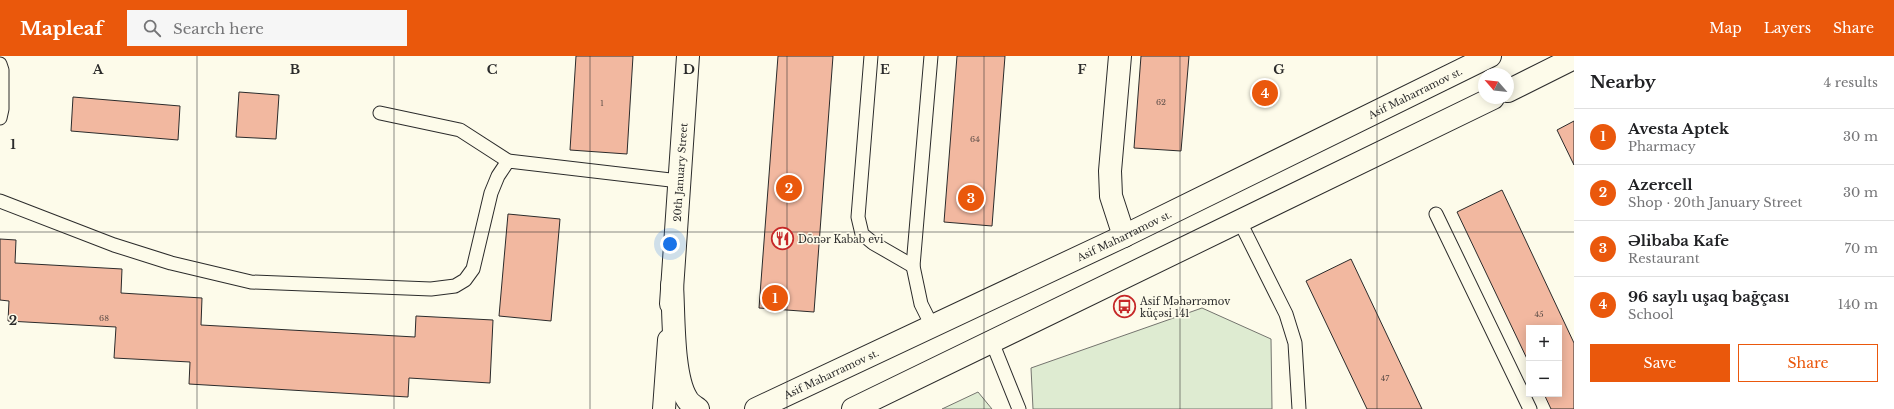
<!DOCTYPE html>
<html lang="en">
<head>
<meta charset="utf-8">
<style>
  body { margin:0; font-family:"Libre Baskerville",serif; background:#f6f6f6; color:#202124 }
  .controls { position:absolute; right:12px; bottom:12px; display:grid; overflow:hidden; border-radius:0px; box-shadow:0 2px 10px #0003 }
  .controls button { width:36px; height:36px; display:grid; place-items:center; padding:0; border:0; border-bottom:1px solid #e0e0e0; background:#fff; color:#202124; font:20px sans-serif }
  .compass { position:absolute; left:1478px; top:12px; width:36px; height:36px; border-radius:50%; background:#fff; box-shadow:0 2px 10px #0003; rotate:298deg }
  .you { position:absolute; left:670px; top:188px; width:14px; height:14px; margin:-10px; border:3px solid #fff; border-radius:50%; background:#1a73e8; box-shadow:0 0 0 6px #1a73e833 }
  .badge { display:grid; place-items:center; width:26px; height:26px; border-radius:50%; background:#ea580c; color:#fff; font-size:13px; font-weight:700 }
  .pin { position:absolute; translate:-50% -50%; border:2px solid #fff; box-shadow:0 1px 4px #0006 }
  .list { margin:0; padding:0; list-style:none }
  h2 { display:flex; justify-content:space-between; align-items:center; height:52px; margin:0; padding:0 16px; font-size:17px }
  h2 small { font-size:13px; font-weight:400; color:#757577 }
  .list li { display:grid; grid-template-columns:26px 1fr auto; gap:12px; align-items:center; box-sizing:border-box; height:56px; padding:0 16px; border-top:1px solid #e0e0e0 }
  .list b { display:block; font-size:15px; white-space:nowrap }
  .list p { margin:0; font-size:13px; white-space:nowrap; color:#757577 }
  .list em { font-size:13px; font-style:normal; color:#757577 }
  .actions { display:flex; gap:8px; padding:12px 16px }
  .actions a { flex:1; padding:9px 0; border:1px solid #ea580c; border-radius:0px; text-align:center; font-size:14px; color:#ea580c }
  .actions .main { background:#ea580c; color:#fff }
  .icon { flex:none; width:22px; height:22px; fill:none; stroke:currentColor; stroke-width:2; stroke-linecap:round; stroke-linejoin:round }
  .map { position:relative; flex:none; width:1574px; height:353px; overflow:hidden }
  header { display:flex; align-items:center; gap:24px; box-sizing:border-box; height:56px; padding:0 20px; background:#ea580c; color:#fff }
  header strong { font-size:19px }
  nav { display:flex; gap:22px; margin-inline-start:auto; font-size:14px }
  .search { width:280px; height:36px; background:#f6f6f6; display:flex; align-items:center; gap:10px; box-sizing:border-box; padding:0 14px; border-radius:0px; color:#757577; font-size:15px }
  main { display:flex }
  aside { flex:1; background:#fff }
  .map>svg:first-child { display:block }
</style>
</head>
<body>
<header>
<strong>Mapleaf</strong>
<div class="search"><svg class="icon" aria-label="search" viewBox="0 0 24 24"><circle cx="10" cy="10" r="6"/><path d="M15 15l6 6"/></svg>Search here</div>
<nav><a>Map</a><a>Layers</a><a>Share</a></nav>
</header>
<main>
<div class="map">
<svg width="1574" height="353" viewBox="0 0 1574 353">
  <rect width="100%" height="100%" fill="#fdfbea"/>
  <!-- green -->
  <g fill="#deebd1" stroke="#74746e">
    <polygon points="1202,252 1271,283 1272,353 1033,353 1031,312"/>
    <polygon points="978,336 992,353 942,353"/>
  </g>
  <!-- building -->
  <g fill="#f2b8a0" stroke="#2b2b2b">
    <polygon points="576,0 633,0 627,98 570,94"/>
    <polygon points="778,0 833,0 814,256 759,252"/>
    <polygon points="957,0 1005,0 992,170 944,166"/>
    <polygon points="1141,0 1189,0 1181,95 1134,92"/>
    <polygon points="239,36 279,39 276,83 236,81"/>
    <polygon points="73,41 180,50 178,84 71,75"/>
    <polygon points="1574,65 1574,109 1557,74"/>
    <polygon points="1502,134 1574,287 1574,353 1551,353 1544,338 1559,338 1559,272 1529,272 1529,307 1457,156"/>
    <polygon points="508,158 560,163 551,265 499,260"/>
    <polygon points="0,183 16,184 15,207 122,213 121,237 202,242 201,269 415,281 416,260 493,264 490,327 409,322 408,341 189,328 190,306 114,302 116,271 8,265 9,245 0,244"/>
    <polygon points="1351,203 1422,353 1367,353 1306,225"/>
  </g>
  <g fill="none" stroke-linecap="round" stroke-linejoin="round">
    <defs>
      <g id="service">
        <polyline points="871,0 858,161 862,178 873,187 913,210"/>
        <polyline points="931,0 913,210 921,248 932,270"/>
        <polyline points="0,8 2,14 2,53 0,62"/>
        <polyline points="380,57 460,74 508,105"/>
        <polyline points="0,145 114,189 171,207 251,226 431,233 455,230 465,224 473,213 491,137 498,120 508,105 679,125"/>
        <polyline points="1436,158 1530,353"/>
        <polyline points="1240,166 1286,258 1295,287 1299,353"/>
        <polyline points="992,286 1019,353"/>
      </g>
      <polyline id="minor" points="1120,0 1110,115 1111,140 1124,180"/>
      <g id="tertiary">
        <path id="s1" d="M671 248 688 0"/>
        <polyline points="664,353 669,284"/>
      </g>
      <g id="secondary">
        <polyline points="1508,35 1574,2"/>
        <path d="M672 229C674 257 672 320 687 343 689 347 694 350 698 353"/>
        <path id="s2" d="M756 353 1124 180 1490 0"/>
        <polyline points="853,353 1493,42"/>
      </g>
    </defs>
    <!-- service casing -->
    <use href="#service" stroke="#2b2b2b" stroke-width="15"/>
    <!-- minor casing -->
    <use href="#minor" stroke="#2b2b2b" stroke-width="24"/>
    <!-- tertiary casing -->
    <use href="#tertiary" stroke="#2b2b2b" stroke-width="24"/>
    <!-- secondary casing -->
    <use href="#secondary" stroke="#2b2b2b" stroke-width="24"/>
    <!-- service -->
    <use href="#service" stroke="#fdfbea" stroke-width="13"/>
    <!-- minor -->
    <use href="#minor" stroke="#fdfbea" stroke-width="22"/>
    <!-- tertiary -->
    <use href="#tertiary" stroke="#fdfbea" stroke-width="22"/>
    <!-- secondary -->
    <use href="#secondary" stroke="#fdfbea" stroke-width="22"/>
  </g>
  <!-- grid -->
  <path fill="none" stroke="#2b2b2b" stroke-width="1" stroke-opacity="0.55" d="M197 0V353M394 0V353M590 0V353M787 0V353M984 0V353M1180 0V353M1377 0V353M0 176H1574"/>
  <!-- icons -->
  <defs>
    <symbol id="restaurant-ring" viewBox="-11 -11 22 22"><circle r="9.5" fill="#fdfbea" stroke="#c62828" stroke-width="1.5"/><path d="M-5-6h1v4h1v-4h1v4h1v-4h1v5L-1.5 .5V6h-2V.5L-5-1ZM5-6V6H3V1.5H1.5Q1.5-4 5-6Z" fill="#c62828"/></symbol>
    <symbol id="bus-ring" viewBox="-11 -11 22 22"><circle r="9.5" fill="#fdfbea" stroke="#c62828" stroke-width="1.5"/><path d="M-5-6H5V4H4V6H2V4H-2V6H-4V4H-5ZM-3.5-4V0h7V-4ZM-3.5 1.2v1.5H-2V1.2ZM2 1.2v1.5H3.5V1.2Z" fill="#c62828"/></symbol>
  </defs>
  <g fill-rule="evenodd">
    <use href="#restaurant-ring" x="770" y="170" width="25" height="25"/>
    <use href="#bus-ring" x="1112" y="238" width="25" height="25"/>
  </g>
  <g text-anchor="middle" dominant-baseline="central" stroke-width="3" stroke-linejoin="round" paint-order="stroke">
    <!-- number labels -->
    <g font-size="8" fill="#5d4e48">
      <text x="1161" y="46">62</text>
      <text x="602" y="47">1</text>
      <text x="975" y="83">64</text>
      <text x="1539" y="258">45</text>
      <text x="104" y="262">68</text>
      <text x="1385" y="322">47</text>
    </g>
    <!-- street labels -->
    <g font-size="10" fill="#2b2b2b" stroke="#fdfbea">
      <text stroke="none"><textPath href="#s2" startOffset="731">Asif Maharramov st.</textPath></text>
      <text stroke="none"><textPath href="#s1" startOffset="132">20th January Street</textPath></text>
      <text stroke="none"><textPath href="#s2" startOffset="407">Asif Maharramov st.</textPath></text>
      <text stroke="none"><textPath href="#s2" startOffset="83">Asif Maharramov st.</textPath></text>
    </g>
    <!-- poi labels -->
    <g font-size="10" fill="#2b2b2b" stroke="#fdfbea" text-anchor="start">
      <text x="798" y="183">Dönər Kabab evi</text>
      <text x="1140" y="245">Asif Məhərrəmov<tspan x="1140" dy="12">küçəsi 141</tspan></text>
    </g>
  </g>
  <g font-size="13" text-anchor="middle" font-weight="bold" fill="#2b2b2b" stroke="#fdfbea" stroke-width="3" stroke-linejoin="round" paint-order="stroke">
    <text x="98" y="18">A</text>
    <text x="295" y="18">B</text>
    <text x="492" y="18">C</text>
    <text x="689" y="18">D</text>
    <text x="885" y="18">E</text>
    <text x="1082" y="18">F</text>
    <text x="1279" y="18">G</text>
    <text x="13" y="93">1</text>
    <text x="13" y="269">2</text>
  </g>
</svg>
<div class="controls">
<button>+</button>
<button>−</button>
</div>
<svg class="compass" viewBox="-18 -18 36 36"><path d="M0-13l5 13h-10z" fill="#e53935"/><path d="M0 13l5-13h-10z" fill="#757577"/></svg>
<div class="you"></div>
<div class="pin badge" style="left:775px;top:242px">1</div>
<div class="pin badge" style="left:789px;top:132px">2</div>
<div class="pin badge" style="left:971px;top:142px">3</div>
<div class="pin badge" style="left:1265px;top:37px">4</div>
</div>
<aside>
<h2>Nearby<small>4 results</small></h2>
<ul class="list">
<li><span class="badge">1</span><div><b>Avesta Aptek</b><p>Pharmacy</p></div><em>30 m</em></li>
<li><span class="badge">2</span><div><b>Azercell</b><p>Shop · 20th January Street</p></div><em>30 m</em></li>
<li><span class="badge">3</span><div><b>Əlibaba Kafe</b><p>Restaurant</p></div><em>70 m</em></li>
<li><span class="badge">4</span><div><b>96 saylı uşaq bağçası</b><p>School</p></div><em>140 m</em></li>
</ul>
<div class="actions"><a class="main">Save</a><a>Share</a></div>
</aside>
</main>
</body>
</html>
